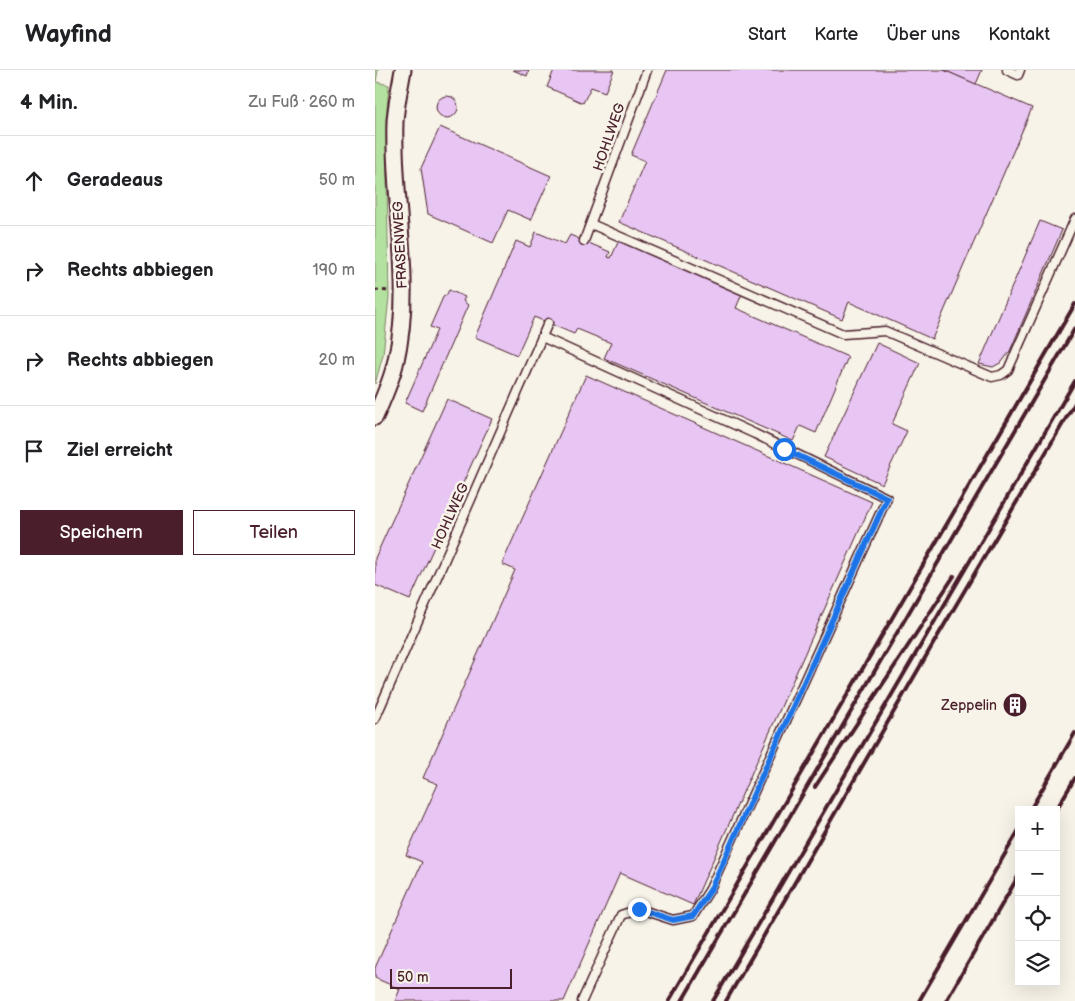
<!DOCTYPE html>
<html lang="de">
<head>
<meta charset="utf-8">
<style>
  body { margin:0; font-family:"Balsamiq Sans",sans-serif; background:#f6f6f6; color:#202124 }
  .controls { position:absolute; right:15px; bottom:15px; display:grid; overflow:hidden; border-radius:0px; box-shadow:0 5px 20px #0002 }
  .controls button { width:45px; height:45px; display:grid; place-items:center; padding:0; border:0; border-bottom:1px solid #e0e0e0; background:#fff; color:#202124; font:25px sans-serif }
  .scale { position:absolute; left:15px; bottom:12px; width:122px; box-sizing:border-box; padding-left:5px; border:2px solid #4a1f2b; border-top:0; font-size:14px; line-height:18px; white-space:nowrap; color:#4a1f2b; -webkit-text-stroke:4px #f7f3e8; paint-order:stroke }
  .stop { position:absolute; width:15px; height:15px; margin:-11px; border:4px solid #1a73e8; border-radius:50%; background:#fff }
  .stop.end { background:#1a73e8; border-color:#fff; box-shadow:0 1px 5px #0008 }
  .list { margin:0; padding:0; list-style:none }
  h2 { display:flex; justify-content:space-between; align-items:center; height:65px; margin:0; padding:0 20px; font-size:21px }
  h2 small { font-size:16px; font-weight:400; color:#757577 }
  .list li { display:grid; grid-template-columns:32px 1fr auto; gap:15px; align-items:center; box-sizing:border-box; height:90px; padding:0 20px; border-top:1px solid #e0e0e0 }
  .list b { display:block; font-size:19px; white-space:nowrap }
  .list em { font-size:16px; font-style:normal; color:#757577 }
  .actions { display:flex; gap:10px; padding:15px 20px }
  .actions a { flex:1; padding:11px 0; border:1px solid #4a1f2b; border-radius:0px; text-align:center; font-size:18px; color:#4a1f2b }
  .actions .main { background:#4a1f2b; color:#fff }
  .icon { flex:none; width:28px; height:28px; fill:none; stroke:currentColor; stroke-width:2; stroke-linecap:round; stroke-linejoin:round }
  .map { position:relative; flex:none; width:700px; height:931px; overflow:hidden }
  header { display:flex; align-items:center; gap:30px; box-sizing:border-box; height:70px; padding:0 25px; background:#fff; border-bottom:1px solid #e0e0e0 }
  header strong { font-size:24px }
  nav { display:flex; gap:28px; margin-inline-start:auto; font-size:18px }
  main { display:flex }
  aside { flex:1; background:#fff }
  .map>svg:first-child { display:block }
</style>
</head>
<body>
<header>
<strong>Wayfind</strong>
<nav><a>Start</a><a>Karte</a><a>Über uns</a><a>Kontakt</a></nav>
</header>
<main>
<aside>
<h2>4 Min.<small>Zu Fuß · 260 m</small></h2>
<ul class="list">
<li><svg class="icon" aria-label="ahead" viewBox="0 0 24 24"><path d="M12 20V5M6 11l6-6 6 6"/></svg><div><b>Geradeaus</b></div><em>50 m</em></li>
<li><svg class="icon" aria-label="right" viewBox="0 0 24 24"><path d="M7 20v-9h11M14 6l5 5-5 5"/></svg><div><b>Rechts abbiegen</b></div><em>190 m</em></li>
<li><svg class="icon" aria-label="right" viewBox="0 0 24 24"><path d="M7 20v-9h11M14 6l5 5-5 5"/></svg><div><b>Rechts abbiegen</b></div><em>20 m</em></li>
<li><svg class="icon" aria-label="arrive" viewBox="0 0 24 24"><path d="M6 21V4h12l-3 4 3 4H6"/></svg><div><b>Ziel erreicht</b></div></li>
</ul>
<div class="actions"><a class="main">Speichern</a><a>Teilen</a></div>
</aside>
<div class="map">
<svg width="700" height="931" viewBox="0 0 700 931">
  <rect width="100%" height="100%" fill="#f7f3e8"/>
  <filter id="ink" filterUnits="userSpaceOnUse"><feTurbulence type="fractalNoise" baseFrequency=".02" numOctaves="2"/><feDisplacementMap in="SourceGraphic" scale="10" xChannelSelector="R" yChannelSelector="G"/><feConvolveMatrix kernelMatrix="1 2 1 2 8 2 1 2 1" color-interpolation-filters="sRGB"/></filter>
  <g filter="url(#ink)">
    <!-- green -->
    <polygon fill="#b3e1a0" stroke="#7e8066" points="0,0 3,0 1,12 14,15 11,51 14,227 8,285 0,314"/>
    <!-- building -->
    <g fill="#e7c6f3" stroke="#4a1f2b">
      <polygon points="138,0 154,0 152,6"/>
      <polygon points="179,0 239,0 230,22 216,17 208,33 172,17"/>
      <polygon points="292,0 569,0 657,38 557,269 474,232 467,249 244,152 270,91 256,85"/>
      <polygon points="569,0 607,0 601,14"/>
      <circle cx="72" cy="37" r="11"/>
      <polygon points="65,57 176,106 156,150 133,140 118,173 53,144 46,98"/>
      <polygon points="665,151 687,160 635,281 627,292 618,297 604,294"/>
      <polygon points="161,162 190,174 195,165 235,182 233,187 236,188 244,170 367,224 361,238 473,287 441,363 425,356 418,371 229,288 236,273 202,259 199,264 159,247 142,285 100,267 141,171 155,177"/>
      <polygon points="74,220 90,227 88,231 93,235 47,341 30,333 62,260 55,257 69,225 71,226"/>
      <polygon points="502,273 545,293 517,354 532,361 507,414 449,387"/>
      <polygon points="211,305 497,432 318,835 245,803 189,931 20,931 25,919 0,908 0,898 47,792 31,785 63,714 48,708 140,500 127,494"/>
      <polygon points="72,329 117,349 35,530 0,515 0,488"/>
      <polygon points="640,629 646,632 640,642 634,638"/>
    </g>
    <g fill="none" stroke-linecap="round" stroke-linejoin="round">
      <defs>
        <g id="service">
          <polyline points="632,0 643,5 645,0"/>
          <polyline points="216,154 468,264 510,261 617,307 626,305 633,300 700,149"/>
          <polyline points="209,171 272,0"/>
          <polyline points="167,267 380,364 512,428 335,819 318,846 298,850 264,839 246,845 207,931"/>
          <polyline points="0,649 173,253"/>
        </g>
        <path id="minor" d="M0 347C8 329 17 310 21 290 39 212 17 131 20 52 21 35 25 17 28 0"/>
      </defs>
      <!-- service casing -->
      <use href="#service" stroke="#4a1f2b" stroke-width="11"/>
      <!-- minor casing -->
      <use href="#minor" stroke="#4a1f2b" stroke-width="19"/>
      <!-- path -->
      <polyline stroke="#4a1f2b" stroke-width="3" stroke-dasharray="4 4" stroke-linecap="butt" points="0,220 14,221"/>
      <!-- service -->
      <use href="#service" stroke="#f7f3e8" stroke-width="8"/>
      <!-- minor -->
      <use href="#minor" stroke="#f7f3e8" stroke-width="15"/>
      <!-- rail -->
      <g stroke="#4a1f2b" stroke-width="4">
        <polyline points="440,717 579,506"/>
        <polyline points="655,740 700,663"/>
        <polyline points="681,740 700,708"/>
        <polyline points="294,931 700,234"/>
        <polyline points="307,931 700,258"/>
        <polyline points="338,931 700,311"/>
        <polyline points="351,931 561,569 700,333"/>
        <polyline points="544,931 644,760"/>
        <polyline points="571,931 644,805"/>
      </g>
    </g>
  </g>
  <g fill="none" stroke-linecap="round" stroke-linejoin="round" filter="url(#ink)">
    <!-- route -->
    <polyline stroke="#1a73e8" stroke-width="6" points="264,839 298,850 318,846 336,819 512,428 409,379"/>
  </g>
  <!-- icons -->
  <defs>
    <symbol id="building-disc" viewBox="-11 -11 22 22"><circle r="9.5" fill="#4a1f2b" stroke="#f7f3e8"/><path d="M-4-6H4V6H1V3H-1V6H-4ZM-2.5-4.3h1.7v1.8h-1.7ZM.8-4.3h1.7v1.8H.8ZM-2.5-1h1.7V.8h-1.7ZM.8-1h1.7V.8H.8Z" fill="#fff"/></symbol>
  </defs>
  <g fill-rule="evenodd">
    <use href="#building-disc" x="626" y="621" width="28" height="28"/>
  </g>
  <g text-anchor="middle" dominant-baseline="central" stroke-width="5" stroke-linejoin="round" paint-order="stroke">
    <!-- street labels -->
    <g font-size="14" fill="#4a1f2b" stroke="#f7f3e8">
      <text transform="translate(234 67) rotate(-71)">HOHLWEG</text>
      <text transform="translate(25 175) rotate(-93)">FRASENWEG</text>
      <text transform="translate(75 446) rotate(-66)">HOHLWEG</text>
    </g>
    <!-- poi labels -->
    <g font-size="14" fill="#4a1f2b" stroke="#f7f3e8" text-anchor="end">
      <text x="622" y="635">Zeppelin</text>
    </g>
  </g>
</svg>
<div class="controls">
<button>+</button>
<button>−</button>
<button><svg class="icon" aria-label="locate" viewBox="0 0 24 24"><circle cx="12" cy="12" r="6"/><path d="M12 2v4M12 18v4M2 12h4M18 12h4"/></svg></button>
<button><svg class="icon" aria-label="layers" viewBox="0 0 24 24"><path d="M12 4l9 5-9 5-9-5zM3 14l9 5 9-5"/></svg></button>
</div>
<div class="scale">50 m</div>
<div class="stop" style="left:409px;top:379px"></div>
<div class="stop end" style="left:264px;top:839px"></div>
</div>
</main>
</body>
</html>
